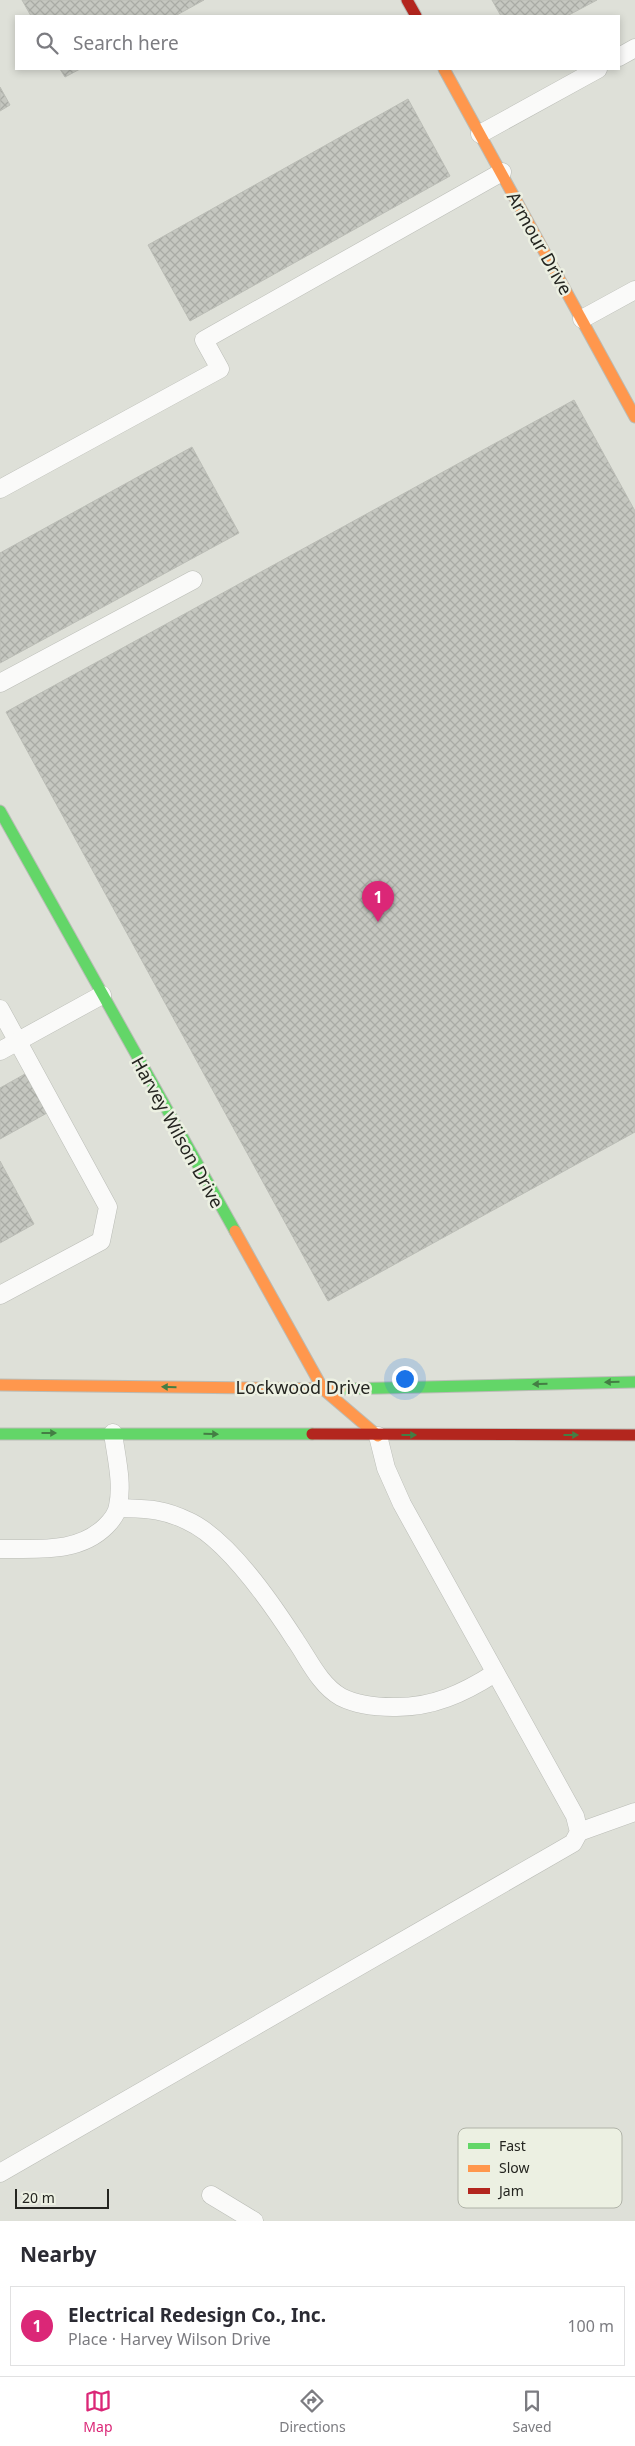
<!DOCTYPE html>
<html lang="en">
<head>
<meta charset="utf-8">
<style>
  body { margin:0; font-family:"Noto Sans",sans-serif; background:#f2f2f3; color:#2b2b33 }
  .scale { position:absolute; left:15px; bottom:12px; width:94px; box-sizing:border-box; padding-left:5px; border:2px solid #242520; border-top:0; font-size:14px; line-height:18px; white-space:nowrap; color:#242520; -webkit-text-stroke:4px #ecf0e2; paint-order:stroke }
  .you { position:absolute; left:404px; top:1378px; width:18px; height:18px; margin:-12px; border:4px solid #fff; border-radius:50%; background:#1a73e8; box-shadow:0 0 0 8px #1a73e833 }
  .badge { display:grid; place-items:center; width:32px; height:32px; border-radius:50%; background:#db2777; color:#fff; font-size:16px; font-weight:700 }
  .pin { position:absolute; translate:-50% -41px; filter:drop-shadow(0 1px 2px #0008) }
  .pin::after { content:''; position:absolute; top:26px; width:18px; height:15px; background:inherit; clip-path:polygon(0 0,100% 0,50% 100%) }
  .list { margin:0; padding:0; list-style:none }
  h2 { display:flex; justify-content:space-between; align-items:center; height:65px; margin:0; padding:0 20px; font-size:21px }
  h2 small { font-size:16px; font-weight:400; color:#7c7c81 }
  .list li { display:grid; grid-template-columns:32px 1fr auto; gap:15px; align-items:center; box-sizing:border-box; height:80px; margin:0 10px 10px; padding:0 10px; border:1px solid #e1e1e2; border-radius:0px }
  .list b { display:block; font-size:19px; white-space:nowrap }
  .list p { margin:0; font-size:16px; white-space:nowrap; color:#7c7c81 }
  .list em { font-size:16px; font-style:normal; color:#7c7c81 }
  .icon { flex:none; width:28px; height:28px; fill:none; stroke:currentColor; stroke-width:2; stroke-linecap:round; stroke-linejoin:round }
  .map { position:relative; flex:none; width:635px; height:2221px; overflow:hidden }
  .search { position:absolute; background:#fff; box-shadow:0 2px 8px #0003; left:15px; right:15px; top:15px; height:55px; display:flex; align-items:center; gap:12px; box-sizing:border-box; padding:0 18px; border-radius:0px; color:#7c7c81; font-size:19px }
  .sheet { height:155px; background:#fff }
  nav { display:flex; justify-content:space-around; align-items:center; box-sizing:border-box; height:70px; border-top:1px solid #e1e1e2; background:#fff; font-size:14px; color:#7c7c81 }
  nav a { display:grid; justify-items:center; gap:2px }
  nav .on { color:#db2777 }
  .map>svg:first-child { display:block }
</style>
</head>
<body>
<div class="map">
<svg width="635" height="2221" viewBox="0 0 635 2221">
  <defs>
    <pattern id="building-cross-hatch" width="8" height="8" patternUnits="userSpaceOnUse" patternTransform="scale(1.25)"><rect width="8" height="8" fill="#c5c7c0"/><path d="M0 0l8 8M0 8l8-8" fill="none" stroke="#a9aba5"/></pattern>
  </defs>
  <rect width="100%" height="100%" fill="#dee0d8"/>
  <!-- building -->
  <g fill="url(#building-cross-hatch)" stroke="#bbbdb6">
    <polygon points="22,0 204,0 175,16 31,16"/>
    <polygon points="492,0 597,0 567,16 501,16"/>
    <polygon points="60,69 80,69 65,77"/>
    <polygon points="0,87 10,105 0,111"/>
    <polygon points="408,99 450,176 190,321 148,245"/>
    <polygon points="574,400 635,511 635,1132 328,1301 6,712"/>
    <polygon points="192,447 239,533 0,663 0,553"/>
    <polygon points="25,1074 47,1113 0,1139 0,1088"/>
    <polygon points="0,1161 34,1224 0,1243"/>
  </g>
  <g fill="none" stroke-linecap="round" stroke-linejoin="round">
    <defs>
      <g id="lane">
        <polyline points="619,57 635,48"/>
        <polyline points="480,134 598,69"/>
        <polyline points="582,319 635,290"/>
        <polyline points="0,489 220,369 204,340 502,172"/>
        <polyline points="0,683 193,580"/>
        <polyline points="0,1009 108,1207 101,1241 0,1295"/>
        <polyline points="0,1051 102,995"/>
        <path d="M118 1508C146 1509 162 1508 188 1521 228 1539 272 1604 296 1641 309 1660 320 1685 341 1697 357 1705 376 1707 393 1707 432 1708 464 1693 495 1673"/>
        <path d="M0 1549C37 1548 78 1554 106 1526 111 1521 117 1513 118 1506 123 1483 116 1456 113 1433"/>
        <polyline points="579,1832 635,1812"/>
        <polyline points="0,2173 554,1854 573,1843 579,1832 575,1816 402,1504 386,1468 378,1436"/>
        <polyline points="211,2195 254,2221"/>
      </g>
      <g id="fast">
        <polyline points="0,811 235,1231"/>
        <polyline points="340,1389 635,1382"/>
        <polyline points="0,1434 312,1434"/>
      </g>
      <g id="slow">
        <polyline points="444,69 635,417"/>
        <polyline points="235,1231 323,1389 378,1436"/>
        <polyline points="0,1385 340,1389"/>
      </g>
      <g id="jam">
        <polyline points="407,0 416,16"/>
        <polyline points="312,1434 635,1435"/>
      </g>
    </defs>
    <!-- lane casing -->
    <use href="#lane" stroke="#babcb6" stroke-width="19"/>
    <!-- fast casing -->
    <use href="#fast" stroke="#babcb6" stroke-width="13"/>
    <!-- slow casing -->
    <use href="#slow" stroke="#babcb6" stroke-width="13"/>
    <!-- jam casing -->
    <use href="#jam" stroke="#babcb6" stroke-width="13"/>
    <!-- lane -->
    <use href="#lane" stroke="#fafaf9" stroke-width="18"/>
    <!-- fast -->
    <use href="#fast" stroke="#63d668" stroke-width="11"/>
    <!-- slow -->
    <use href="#slow" stroke="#ff974d" stroke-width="11"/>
    <!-- jam -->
    <use href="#jam" stroke="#b3261e" stroke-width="11"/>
  </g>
  <!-- one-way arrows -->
  <defs><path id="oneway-solid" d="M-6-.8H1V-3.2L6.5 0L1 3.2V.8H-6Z" transform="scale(1.25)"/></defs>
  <g fill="#447e44">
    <use href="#oneway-solid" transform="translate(612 1382) rotate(179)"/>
    <use href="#oneway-solid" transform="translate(540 1384) rotate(179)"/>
    <use href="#oneway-solid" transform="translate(169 1387) rotate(-179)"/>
    <use href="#oneway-solid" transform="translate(49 1433)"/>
    <use href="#oneway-solid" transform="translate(211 1434) rotate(1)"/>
    <use href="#oneway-solid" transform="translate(409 1435)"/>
    <use href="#oneway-solid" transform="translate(571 1435)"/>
  </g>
  <g text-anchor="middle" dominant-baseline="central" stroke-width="5" stroke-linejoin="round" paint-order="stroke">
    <!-- street labels -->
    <g font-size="18" fill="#242520" stroke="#ecf0e2">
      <text transform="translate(540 243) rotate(61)">Armour Drive</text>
      <text transform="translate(178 1132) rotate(61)">Harvey Wilson Drive</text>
      <text x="303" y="1387">Lockwood Drive</text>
    </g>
  </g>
  <!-- legend -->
  <rect x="458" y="2128" width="164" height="80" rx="8" fill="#ecf0e2" stroke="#b0b3a8" stroke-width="1"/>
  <rect x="468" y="2143" width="22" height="6" fill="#63d668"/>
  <rect x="468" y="2165" width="22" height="7" fill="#ff974d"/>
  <rect x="468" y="2188" width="22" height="6" fill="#b3261e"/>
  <g font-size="14" fill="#242520">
    <text x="499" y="2151">Fast</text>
    <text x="499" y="2173">Slow</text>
    <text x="499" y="2196">Jam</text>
  </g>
</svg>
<div class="scale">20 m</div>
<div class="you"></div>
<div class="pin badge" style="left:378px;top:922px">1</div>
<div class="search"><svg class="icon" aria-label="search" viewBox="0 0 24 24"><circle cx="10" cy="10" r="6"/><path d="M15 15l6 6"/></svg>Search here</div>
</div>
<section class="sheet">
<h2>Nearby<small></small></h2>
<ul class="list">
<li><span class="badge">1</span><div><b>Electrical Redesign Co., Inc.</b><p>Place · Harvey Wilson Drive</p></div><em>100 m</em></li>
</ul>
</section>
<nav>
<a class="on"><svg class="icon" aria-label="map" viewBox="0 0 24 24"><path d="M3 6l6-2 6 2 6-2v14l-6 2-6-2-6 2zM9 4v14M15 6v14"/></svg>Map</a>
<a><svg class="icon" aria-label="directions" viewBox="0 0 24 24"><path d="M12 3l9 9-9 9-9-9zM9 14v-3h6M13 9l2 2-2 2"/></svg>Directions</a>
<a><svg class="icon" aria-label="saved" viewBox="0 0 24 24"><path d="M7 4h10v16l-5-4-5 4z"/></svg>Saved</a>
</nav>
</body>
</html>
